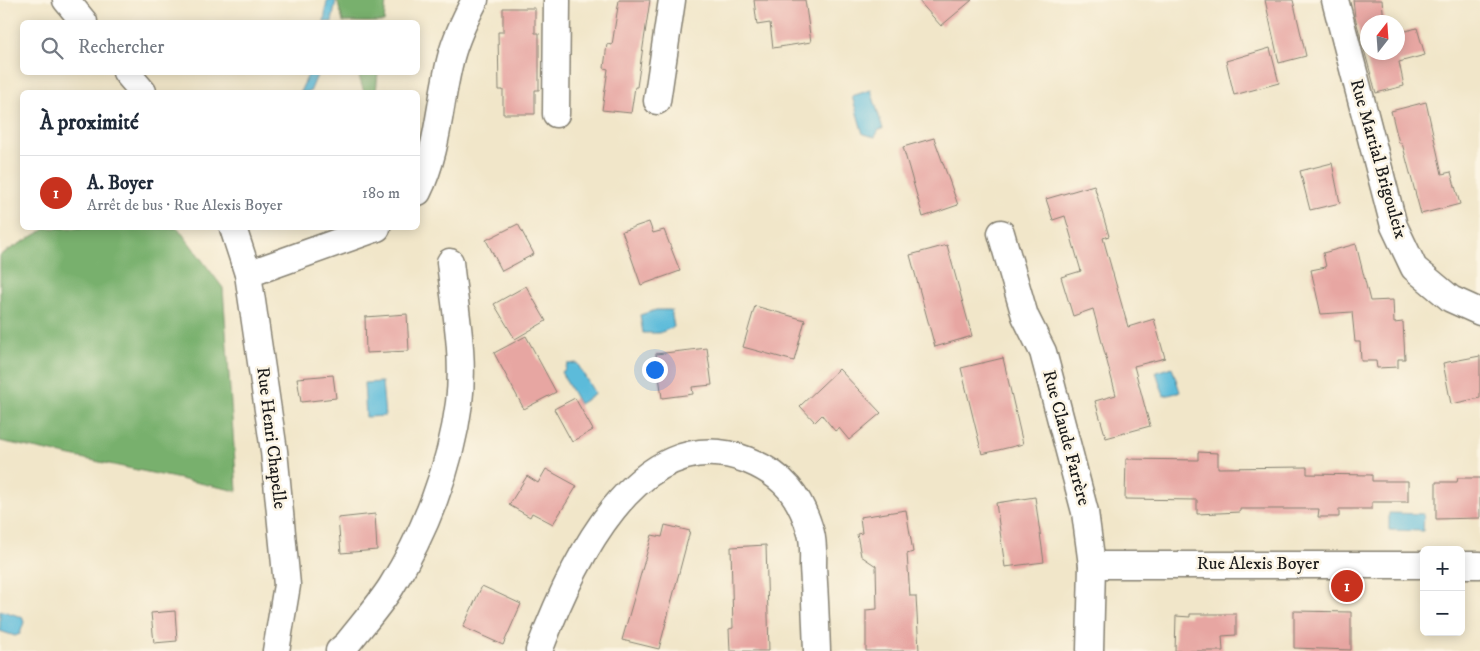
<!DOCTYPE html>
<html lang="fr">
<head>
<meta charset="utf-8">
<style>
  body { margin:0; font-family:"IM FELL DW Pica",serif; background:#f6f6f7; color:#1f2937 }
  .controls { position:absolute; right:15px; bottom:15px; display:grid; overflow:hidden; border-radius:8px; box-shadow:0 2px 12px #0003 }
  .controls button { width:45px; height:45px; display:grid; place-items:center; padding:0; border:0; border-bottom:1px solid #e0e1e3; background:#fff; color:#1f2937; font:25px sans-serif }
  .compass { position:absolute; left:1360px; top:15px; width:45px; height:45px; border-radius:50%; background:#fff; box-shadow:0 2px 12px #0003; rotate:17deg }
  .you { position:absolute; left:654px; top:369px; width:18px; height:18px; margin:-12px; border:4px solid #fff; border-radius:50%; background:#1a73e8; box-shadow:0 0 0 8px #1a73e833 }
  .badge { display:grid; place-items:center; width:32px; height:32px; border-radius:50%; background:#c8321e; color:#fff; font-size:16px; font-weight:700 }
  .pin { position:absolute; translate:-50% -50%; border:2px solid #fff; box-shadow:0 1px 5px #0006 }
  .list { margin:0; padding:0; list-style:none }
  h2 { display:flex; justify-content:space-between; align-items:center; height:65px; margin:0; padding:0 20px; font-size:21px }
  h2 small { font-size:16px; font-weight:400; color:#747a83 }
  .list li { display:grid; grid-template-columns:32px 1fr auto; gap:15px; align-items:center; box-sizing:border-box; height:75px; padding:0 20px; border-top:1px solid #e0e1e3 }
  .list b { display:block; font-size:19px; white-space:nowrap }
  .list p { margin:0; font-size:16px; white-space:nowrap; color:#747a83 }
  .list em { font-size:16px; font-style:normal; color:#747a83 }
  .icon { flex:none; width:28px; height:28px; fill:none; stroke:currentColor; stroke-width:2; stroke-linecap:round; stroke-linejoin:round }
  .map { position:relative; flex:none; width:1480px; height:651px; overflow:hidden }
  .search { position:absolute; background:#fff; box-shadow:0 2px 12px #0003; left:20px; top:20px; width:400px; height:55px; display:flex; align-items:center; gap:12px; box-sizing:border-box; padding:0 18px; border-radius:8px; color:#747a83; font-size:19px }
  .panel { position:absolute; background:#fff; box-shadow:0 2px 12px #0003; left:20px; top:90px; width:400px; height:140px; border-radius:8px }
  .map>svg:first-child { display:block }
</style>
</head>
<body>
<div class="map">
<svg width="1480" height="651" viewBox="0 0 1480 651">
  <rect width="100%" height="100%" fill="#fcf5e5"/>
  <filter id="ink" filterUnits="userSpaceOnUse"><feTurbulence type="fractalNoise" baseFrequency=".02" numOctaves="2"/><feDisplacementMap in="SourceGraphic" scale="10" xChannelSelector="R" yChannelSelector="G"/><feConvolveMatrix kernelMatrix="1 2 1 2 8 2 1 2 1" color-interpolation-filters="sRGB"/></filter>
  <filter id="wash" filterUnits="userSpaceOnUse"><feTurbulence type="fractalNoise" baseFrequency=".0096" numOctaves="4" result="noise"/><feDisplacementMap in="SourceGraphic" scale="20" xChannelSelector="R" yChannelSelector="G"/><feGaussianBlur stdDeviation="1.12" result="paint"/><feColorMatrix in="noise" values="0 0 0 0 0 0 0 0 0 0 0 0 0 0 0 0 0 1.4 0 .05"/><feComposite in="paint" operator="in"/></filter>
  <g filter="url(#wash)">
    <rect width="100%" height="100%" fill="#f1e6c9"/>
    <!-- forest -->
    <g fill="#78b06d" stroke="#4a6644">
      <polygon points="337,0 386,0 384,22 343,22"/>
      <polygon points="358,73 378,73 376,92 364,92"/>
      <polygon points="47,228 178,228 223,288 237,491 0,441 0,255"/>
    </g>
    <!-- water -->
    <g fill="#5cbbda" stroke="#3c6c7b">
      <polygon points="327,0 336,0 332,22 324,22"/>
      <polygon points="309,73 318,73 310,92 300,92"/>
      <polygon points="871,90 883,129 879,130 875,137 863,134 852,96"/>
      <polygon points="656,310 671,310 674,327 659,333 643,333 640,315"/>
      <polygon points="577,363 595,394 579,404 561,372 565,370 567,364"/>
      <polygon points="1172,367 1180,392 1164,396 1156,372"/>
      <polygon points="382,382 385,416 366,417 364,383"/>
      <polygon points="1389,513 1424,514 1423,531 1389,530"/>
      <polygon points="0,610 22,617 24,622 20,634 15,636 0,631"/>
    </g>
    <g id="blocks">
      <!-- building -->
      <g fill="#e7a6a2">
        <polygon points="619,0 650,0 637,87 635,87 631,113 602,110 608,69 604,68 607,44 612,45"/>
        <polygon points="754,0 805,0 811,42 773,48 770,23 757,25"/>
        <polygon points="918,0 972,0 941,26"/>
        <polygon points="1265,0 1293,0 1306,56 1279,63"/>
        <polygon points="1353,0 1382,0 1384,22 1368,22 1368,52 1398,52 1398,33 1417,28 1425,55 1399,62 1404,86 1376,93 1355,17"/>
        <polygon points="503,8 535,8 535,33 539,33 539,90 535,90 535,114 503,114 503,90 499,90 498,32 503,32"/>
        <polygon points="1270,48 1279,83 1234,95 1226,61"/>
        <polygon points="1426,102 1442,174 1451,172 1460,204 1421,214 1402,143 1399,143 1391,111"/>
        <polygon points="934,138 958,205 923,217 903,147"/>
        <polygon points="1332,163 1340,203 1310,210 1300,171"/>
        <polygon points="1094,185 1109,236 1103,238 1128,327 1154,319 1165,358 1134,366 1150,426 1106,438 1095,401 1116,395 1093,309 1073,316 1061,277 1081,271 1065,216 1053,220 1046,199"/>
        <polygon points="649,222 653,233 664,230 680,271 641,285 622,231"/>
        <polygon points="518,224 534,254 502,271 486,240"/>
        <polygon points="1356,244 1370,301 1393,300 1394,323 1403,322 1405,359 1398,359 1398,367 1377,368 1376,361 1361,361 1360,342 1355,342 1352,312 1321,314 1311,270 1326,267 1323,253"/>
        <polygon points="947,245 972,336 935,347 910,255"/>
        <polygon points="526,286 546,321 515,339 494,304"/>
        <polygon points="755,306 805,320 794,361 743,347"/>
        <polygon points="407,314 409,351 366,353 365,317"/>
        <polygon points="526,336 556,392 524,409 494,353"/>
        <polygon points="707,348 712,385 692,387 693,394 662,398 656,354"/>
        <polygon points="1480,356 1480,398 1451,404 1443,363"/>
        <polygon points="1003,358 1023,444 982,454 961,368"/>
        <polygon points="839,369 881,413 849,440 839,428 835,431 822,415 815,422 800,406"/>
        <polygon points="333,375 336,398 301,402 297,378"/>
        <polygon points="575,398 593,430 572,442 554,409"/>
        <polygon points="1198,452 1218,453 1218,468 1307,467 1307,474 1372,475 1372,481 1408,481 1408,502 1372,502 1372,509 1339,509 1339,517 1318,517 1319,509 1240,509 1240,512 1197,514 1197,500 1125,499 1126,459 1198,460"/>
        <polygon points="546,469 577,486 553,524 532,513 530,517 509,505 527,476 538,483"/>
        <polygon points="1458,478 1480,478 1480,518 1436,519 1436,482 1457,482"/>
        <polygon points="1035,497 1044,562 1005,567 996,503"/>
        <polygon points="906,510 913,552 907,554 910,596 916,596 919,651 866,651 866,610 877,609 876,566 861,556 857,534 862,533 860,517"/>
        <polygon points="375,514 377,550 341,553 338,518"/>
        <polygon points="665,525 690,531 659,649 622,640 652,535 662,537"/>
        <polygon points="766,545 769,651 730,651 729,629 733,628 731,547"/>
        <polygon points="482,586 521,604 503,645 463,627"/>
        <polygon points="175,611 177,641 154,643 151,613"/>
        <polygon points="1294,611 1351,612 1351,650 1294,648"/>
        <polygon points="1190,614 1236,614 1236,635 1222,636 1223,651 1175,651 1176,616 1190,617"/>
      </g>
    </g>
  </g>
  <g filter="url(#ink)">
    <use href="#blocks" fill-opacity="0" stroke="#868172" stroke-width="1"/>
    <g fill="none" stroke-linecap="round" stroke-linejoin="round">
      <defs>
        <g id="minor">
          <polyline points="66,0 84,22"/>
          <polyline points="1335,0 1394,226 1414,268 1451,299 1480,312"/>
          <polyline points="126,72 143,92"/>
          <polyline points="657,101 672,0"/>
          <polyline points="556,114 557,0"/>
          <path d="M418 192C439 150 439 102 451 57 456 38 466 17 475 0"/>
          <polyline points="233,228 248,274 274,451 287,585 276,651"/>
          <polyline points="1001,233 1025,316 1043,352 1085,512 1092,565 1090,651"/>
          <polyline points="248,274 377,228"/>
          <polyline points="1092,565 1424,565"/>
          <polyline points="1461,565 1480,565"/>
          <path d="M339 651 347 644C361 626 378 607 391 587 425 533 451 466 459 403 465 357 455 308 450 262"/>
          <path d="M539 651C569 571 637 417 747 460 784 475 800 495 811 533 814 544 813 557 813 567 815 595 816 623 817 651"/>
        </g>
      </defs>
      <!-- minor casing -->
      <use href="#minor" stroke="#868172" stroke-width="29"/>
      <!-- minor -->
      <use href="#minor" stroke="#fff" stroke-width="26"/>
    </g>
  </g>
  <g text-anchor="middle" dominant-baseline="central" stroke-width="5" stroke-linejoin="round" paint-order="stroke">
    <!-- street labels -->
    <g font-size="18" fill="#1c1c1c" stroke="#fcf5e5">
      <text transform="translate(1378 159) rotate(74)">Rue Martial Brigouleix</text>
      <text transform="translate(271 438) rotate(83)">Rue Henri Chapelle</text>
      <text transform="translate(1066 438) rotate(75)">Rue Claude Farrère</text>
      <text x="1258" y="564">Rue Alexis Boyer</text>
    </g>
  </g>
</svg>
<div class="controls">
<button>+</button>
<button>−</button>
</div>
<svg class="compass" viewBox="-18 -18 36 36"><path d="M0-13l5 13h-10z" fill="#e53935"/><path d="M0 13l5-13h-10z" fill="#747a83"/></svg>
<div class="you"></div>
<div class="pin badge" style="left:1347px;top:586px">1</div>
<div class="search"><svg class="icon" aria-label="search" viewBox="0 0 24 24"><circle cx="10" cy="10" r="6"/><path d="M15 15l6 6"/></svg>Rechercher</div>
<section class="panel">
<h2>À proximité<small></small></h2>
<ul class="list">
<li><span class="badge">1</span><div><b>A. Boyer</b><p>Arrêt de bus · Rue Alexis Boyer</p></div><em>180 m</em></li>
</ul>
</section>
</div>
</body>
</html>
